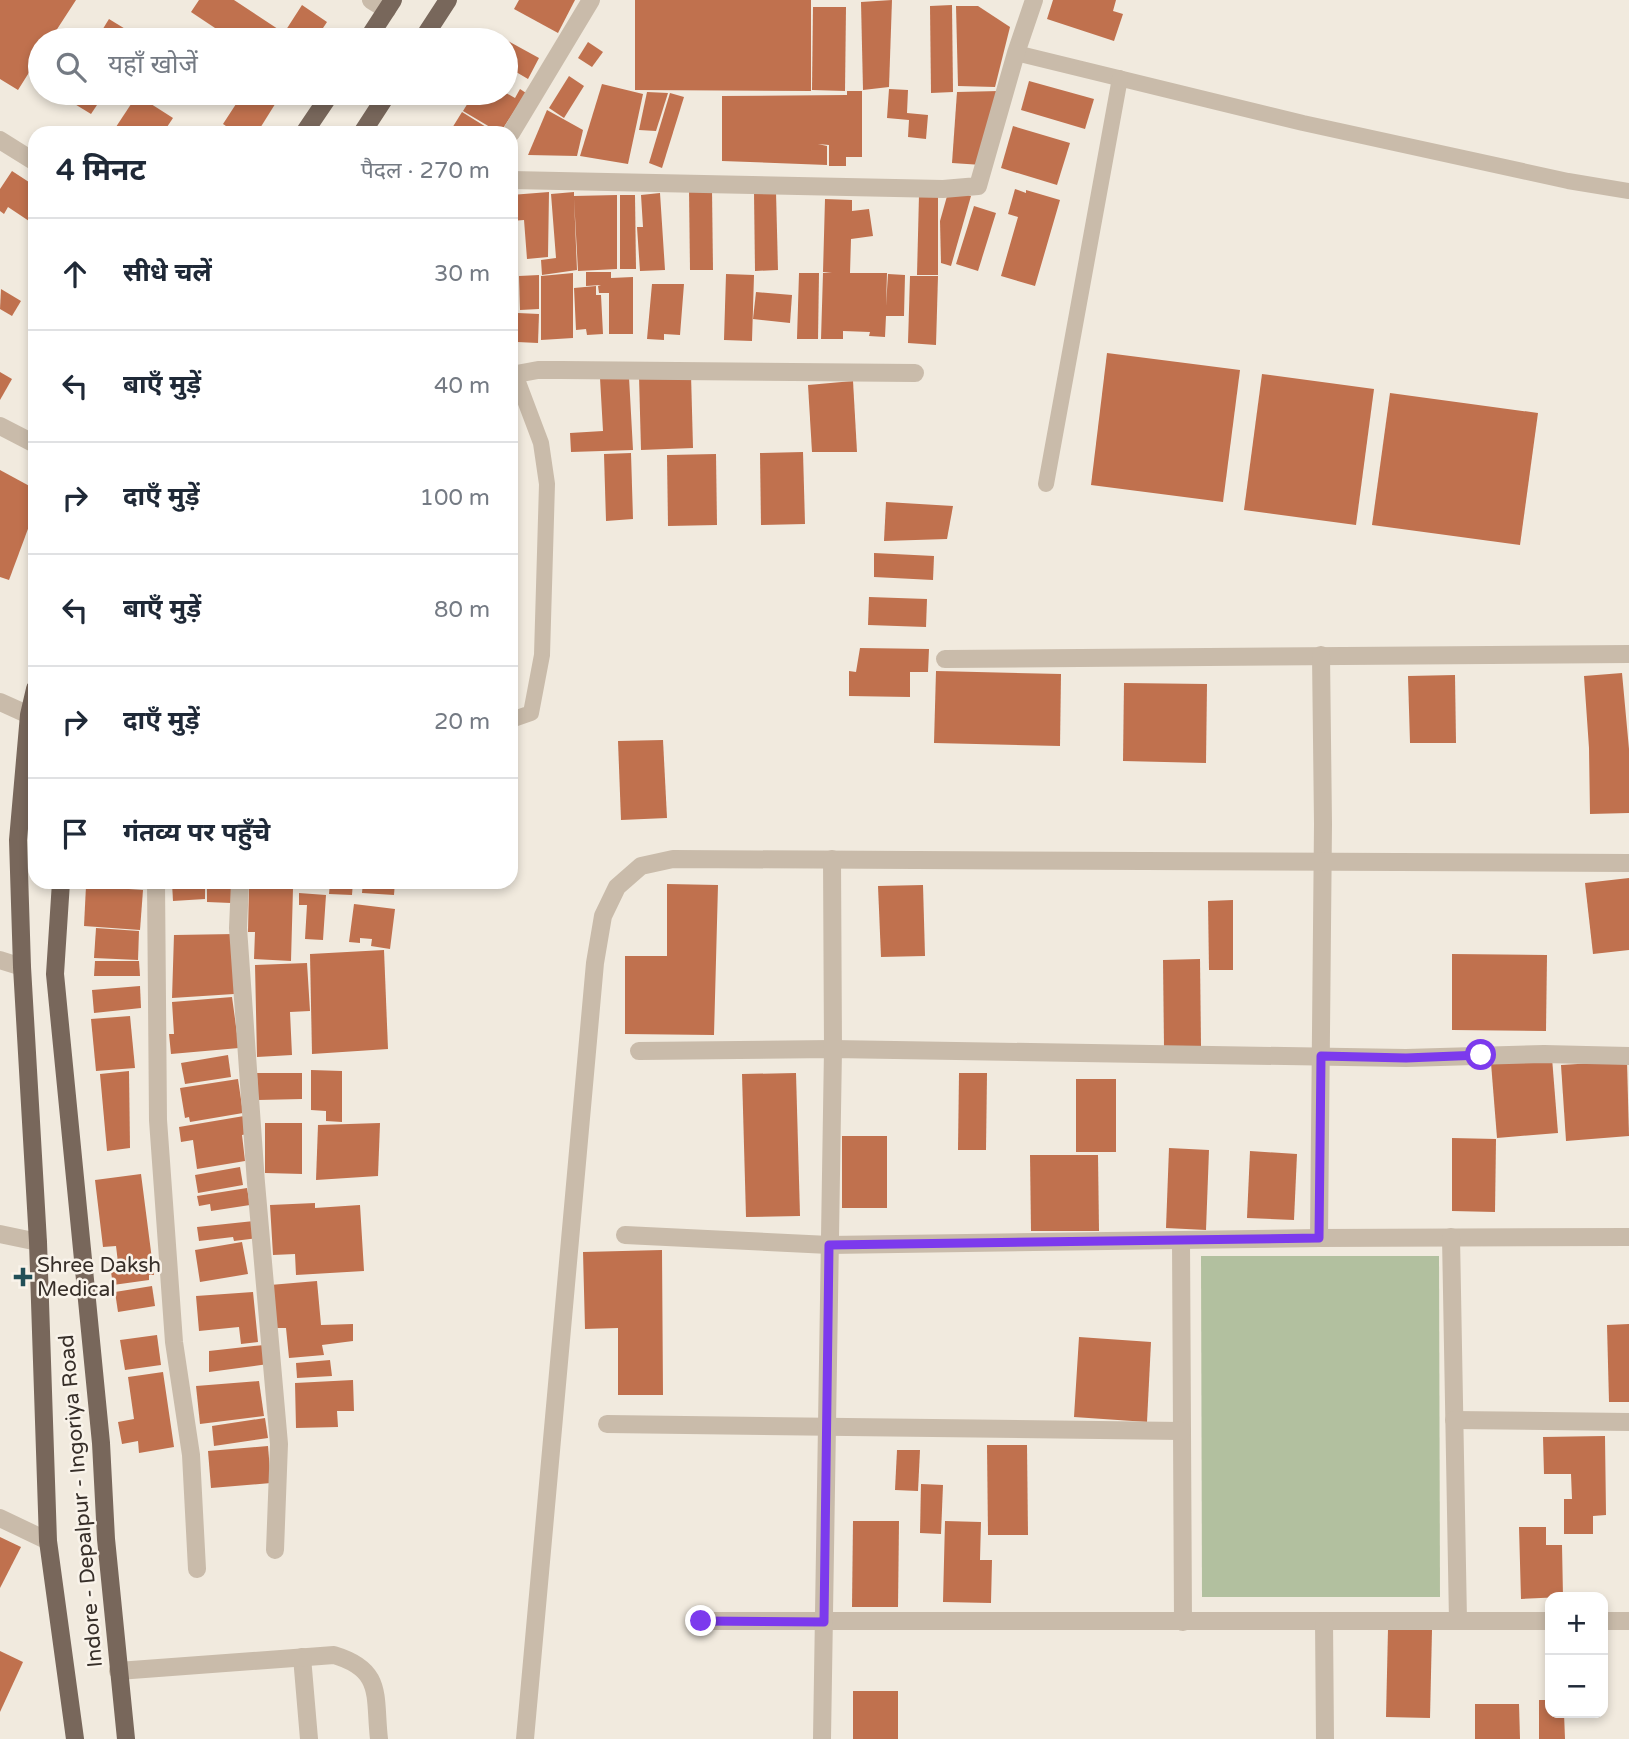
<!DOCTYPE html>
<html lang="hi">
<head>
<meta charset="utf-8">
<style>
  body { margin:0; font-family:"Varela Round","Noto Sans Devanagari",sans-serif; background:#f2f2f3; color:#1f2937 }
  .controls { position:absolute; right:21px; bottom:21px; display:grid; overflow:hidden; border-radius:14px; box-shadow:0 4px 10px #0003 }
  .controls button { width:63px; height:63px; display:grid; place-items:center; padding:0; border:0; border-bottom:2px solid #e0e1e3; background:#fff; color:#1f2937; font:35px sans-serif }
  .stop { position:absolute; width:21px; height:21px; margin:-16px; border:5px solid #7c3aed; border-radius:50%; background:#fff }
  .stop.end { background:#7c3aed; border-color:#fff; box-shadow:0 2px 7px #0008 }
  .list { margin:0; padding:0; list-style:none }
  h2 { display:flex; justify-content:space-between; align-items:center; height:91px; margin:0; padding:0 28px; font-size:30px }
  h2 small { font-size:23px; font-weight:400; color:#747a83 }
  .list li { display:grid; grid-template-columns:46px 1fr auto; gap:21px; align-items:center; box-sizing:border-box; height:112px; padding:0 28px; border-top:2px solid #e0e1e3 }
  .list b { display:block; font-size:26px; white-space:nowrap }
  .list em { font-size:23px; font-style:normal; color:#747a83 }
  .icon { flex:none; width:38px; height:38px; fill:none; stroke:currentColor; stroke-width:2; stroke-linecap:round; stroke-linejoin:round }
  .map { position:relative; flex:none; width:1629px; height:1739px; overflow:hidden }
  .search { position:absolute; background:#fff; box-shadow:0 4px 10px #0003; left:28px; top:28px; width:490px; height:77px; display:flex; align-items:center; gap:18px; box-sizing:border-box; padding:0 24px; border-radius:38px; color:#747a83; font-size:26px }
  .panel { position:absolute; background:#fff; box-shadow:0 4px 10px #0003; left:28px; top:126px; width:490px; height:763px; border-radius:21px }
  .map>svg:first-child { display:block }
</style>
</head>
<body>
<div class="map">
<svg width="1629" height="1739" viewBox="0 0 1629 1739">
  <rect width="100%" height="100%" fill="#f1eade"/>
  <!-- green -->
  <polygon fill="#b2c09f" points="1201,1256 1439,1256 1440,1597 1202,1597"/>
  <!-- building -->
  <g fill="#c0714e">
    <polygon points="0,0 76,0 50,40 40,40 40,55 18,90 0,79"/>
    <polygon points="199,0 234,0 284,33 302,5 327,22 315,40 233,40 191,12"/>
    <polygon points="519,0 575,0 558,33 514,9"/>
    <polygon points="635,0 811,0 811,91 635,90"/>
    <polygon points="892,0 889,87 863,90 861,2"/>
    <polygon points="1053,0 1116,0 1113,11 1123,14 1114,41 1047,19"/>
    <polygon points="952,5 953,92 931,93 930,6"/>
    <polygon points="956,6 978,6 1010,27 995,87 958,86"/>
    <polygon points="813,7 846,7 845,91 812,90"/>
    <polygon points="109,19 140,38 139,40 96,40"/>
    <polygon points="497,35 539,58 528,79 506,66 506,40 494,40"/>
    <polygon points="588,42 603,52 592,67 578,58"/>
    <polygon points="569,76 584,86 564,118 549,108"/>
    <polygon points="1029,81 1094,99 1085,129 1021,110"/>
    <polygon points="602,84 643,94 628,164 580,156"/>
    <polygon points="520,89 526,93 500,133 463,111 474,93 506,93 515,98"/>
    <polygon points="889,89 908,90 907,113 928,115 926,139 908,137 909,120 887,118"/>
    <polygon points="847,91 862,91 862,157 846,157 846,166 829,166 829,145 818,144 827,146 827,165 722,161 722,96 847,95"/>
    <polygon points="999,91 982,165 952,163 957,92"/>
    <polygon points="647,92 668,93 656,131 639,130"/>
    <polygon points="62,93 105,93 91,114 60,95"/>
    <polygon points="233,93 282,93 257,133 236,133 223,124 236,104 229,99"/>
    <polygon points="670,93 684,97 662,168 649,163"/>
    <polygon points="137,95 173,118 163,133 112,133"/>
    <polygon points="547,110 583,130 577,156 528,155"/>
    <polygon points="462,112 491,130 488,133 469,133 458,126 466,133 449,133"/>
    <polygon points="1013,126 1070,143 1057,185 1001,168"/>
    <polygon points="12,171 35,186 35,225 8,207 4,214 0,211 0,189"/>
    <polygon points="689,189 712,189 713,270 690,270"/>
    <polygon points="949,189 971,196 951,266 941,263 940,221"/>
    <polygon points="1015,189 1026,193 1026,190 1060,200 1035,286 1001,276 1018,217 1008,214"/>
    <polygon points="549,192 548,257 527,259 524,220 511,221 511,195"/>
    <polygon points="574,192 574,196 617,195 617,269 578,271 574,198 577,270 542,275 541,260 556,258 551,194"/>
    <polygon points="754,192 776,192 778,270 755,271"/>
    <polygon points="660,193 665,270 640,271 637,227 643,227 641,195"/>
    <polygon points="620,195 635,195 636,269 620,269"/>
    <polygon points="919,195 938,195 938,275 917,275"/>
    <polygon points="825,199 852,200 852,211 869,209 873,236 851,239 850,273 887,273 886,306 888,274 905,275 904,316 886,316 885,337 869,336 870,332 843,331 843,339 821,339 823,273 832,273 823,272"/>
    <polygon points="974,206 996,213 978,271 956,264"/>
    <polygon points="586,272 611,272 611,278 633,277 633,334 609,334 609,293 599,293 598,286 601,285 586,286"/>
    <polygon points="573,273 573,338 541,340 541,276"/>
    <polygon points="799,273 819,273 818,339 797,339"/>
    <polygon points="515,274 517,282 511,286 511,275"/>
    <polygon points="726,274 754,275 752,341 724,340"/>
    <polygon points="539,275 539,309 520,310 519,276"/>
    <polygon points="910,276 938,276 936,345 908,343"/>
    <polygon points="652,284 684,284 680,335 664,334 664,340 647,339"/>
    <polygon points="596,286 596,295 601,295 603,334 587,335 586,329 576,330 574,288"/>
    <polygon points="1,289 21,301 12,316 0,309"/>
    <polygon points="756,292 792,295 790,323 753,319"/>
    <polygon points="518,313 539,314 538,343 517,342"/>
    <polygon points="1107,353 1240,370 1223,502 1091,485"/>
    <polygon points="0,372 12,379 0,400"/>
    <polygon points="691,374 693,448 641,450 639,376"/>
    <polygon points="1262,374 1374,389 1356,525 1244,510"/>
    <polygon points="629,377 633,450 571,452 570,433 603,431 600,378"/>
    <polygon points="853,381 857,452 812,452 808,385"/>
    <polygon points="1390,393 1538,413 1520,545 1372,525"/>
    <polygon points="803,452 805,524 761,525 760,453"/>
    <polygon points="631,453 633,519 606,521 604,454"/>
    <polygon points="716,454 717,525 668,526 667,455"/>
    <polygon points="0,470 35,489 35,510 9,580 0,577"/>
    <polygon points="886,502 953,506 947,539 884,541"/>
    <polygon points="874,553 934,556 933,580 874,577"/>
    <polygon points="869,597 927,599 926,627 868,625"/>
    <polygon points="860,648 929,649 928,672 910,672 910,697 849,696 849,671 856,672"/>
    <polygon points="936,671 1061,674 1060,746 934,743"/>
    <polygon points="1622,673 1629,749 1629,813 1590,814 1589,748 1584,676"/>
    <polygon points="1455,675 1456,743 1410,743 1408,676"/>
    <polygon points="1124,683 1207,684 1206,763 1123,761"/>
    <polygon points="663,740 667,818 621,820 618,741"/>
    <polygon points="1629,878 1629,950 1593,954 1585,883"/>
    <polygon points="89,882 139,882 139,888 89,884"/>
    <polygon points="266,882 323,882 323,887 266,884"/>
    <polygon points="330,882 353,882 352,895 329,894"/>
    <polygon points="363,882 395,882 394,895 362,893"/>
    <polygon points="172,883 205,884 205,899 173,901"/>
    <polygon points="207,884 233,885 231,903 207,902"/>
    <polygon points="667,884 718,885 714,1035 625,1034 625,956 667,956"/>
    <polygon points="923,885 925,956 881,957 878,886"/>
    <polygon points="86,886 143,890 140,930 84,926"/>
    <polygon points="249,886 293,888 291,961 254,959 255,932 248,932"/>
    <polygon points="299,893 326,895 323,940 305,939 307,905 299,905"/>
    <polygon points="1233,900 1233,970 1209,970 1208,901"/>
    <polygon points="354,904 395,909 390,949 371,946 372,939 360,938 360,943 349,942"/>
    <polygon points="96,928 139,931 138,960 94,958"/>
    <polygon points="235,934 234,994 172,998 174,935"/>
    <polygon points="384,950 388,1049 312,1054 310,954"/>
    <polygon points="1452,954 1547,955 1546,1031 1452,1030"/>
    <polygon points="1200,959 1201,1046 1164,1047 1163,960"/>
    <polygon points="95,961 139,961 140,976 94,976"/>
    <polygon points="307,963 310,1011 290,1012 292,1055 257,1057 255,965"/>
    <polygon points="140,986 141,1008 94,1013 92,990"/>
    <polygon points="232,997 239,1048 171,1054 169,1034 174,1034 172,1002"/>
    <polygon points="130,1016 135,1068 96,1071 91,1019"/>
    <polygon points="228,1055 231,1077 185,1084 181,1063"/>
    <polygon points="1552,1058 1558,1133 1497,1138 1491,1063"/>
    <polygon points="1627,1061 1629,1136 1566,1141 1561,1065"/>
    <polygon points="311,1070 342,1071 342,1122 326,1121 326,1111 311,1110"/>
    <polygon points="129,1071 130,1148 107,1151 100,1074"/>
    <polygon points="257,1073 302,1073 302,1099 258,1100"/>
    <polygon points="796,1073 800,1216 746,1217 742,1074"/>
    <polygon points="959,1073 987,1073 986,1150 958,1150"/>
    <polygon points="238,1079 243,1113 190,1122 189,1117 185,1118 180,1088"/>
    <rect x="1076" y="1079" width="40" height="73"/>
    <polygon points="244,1116 247,1134 242,1135 245,1161 197,1169 193,1140 181,1142 179,1127"/>
    <polygon points="265,1123 302,1123 302,1174 265,1173"/>
    <polygon points="380,1123 378,1176 316,1180 318,1125"/>
    <rect x="842" y="1136" width="45" height="72"/>
    <polygon points="1452,1138 1496,1139 1495,1212 1452,1211"/>
    <polygon points="1169,1148 1209,1150 1206,1230 1166,1228"/>
    <polygon points="1250,1151 1297,1154 1294,1220 1247,1218"/>
    <polygon points="1030,1155 1098,1155 1099,1231 1031,1231"/>
    <polygon points="240,1167 243,1185 198,1193 195,1175"/>
    <polygon points="141,1174 154,1275 149,1275 149,1280 113,1285 111,1272 119,1271 116,1246 103,1247 95,1180"/>
    <polygon points="247,1188 250,1205 211,1211 210,1204 199,1206 197,1196"/>
    <polygon points="315,1203 315,1208 360,1205 364,1271 296,1275 295,1254 273,1255 270,1205"/>
    <polygon points="254,1221 257,1238 234,1241 233,1237 199,1241 197,1227"/>
    <polygon points="242,1242 248,1274 200,1282 195,1250"/>
    <polygon points="662,1250 663,1395 618,1395 618,1328 585,1329 583,1252"/>
    <polygon points="317,1281 321,1325 353,1324 353,1341 322,1345 324,1355 289,1358 286,1328 275,1328 270,1285"/>
    <polygon points="152,1286 155,1306 118,1312 115,1292"/>
    <polygon points="253,1292 258,1342 241,1344 239,1327 199,1331 196,1296"/>
    <polygon points="1629,1324 1629,1402 1609,1402 1607,1325"/>
    <polygon points="157,1335 161,1365 125,1370 120,1340"/>
    <polygon points="1079,1337 1151,1342 1147,1422 1074,1417"/>
    <polygon points="264,1345 268,1364 209,1372 209,1351"/>
    <polygon points="330,1360 332,1376 297,1378 296,1363"/>
    <polygon points="163,1372 174,1447 139,1453 138,1441 122,1444 118,1422 134,1419 128,1377"/>
    <polygon points="353,1380 354,1411 337,1411 338,1427 296,1428 295,1383"/>
    <polygon points="259,1381 264,1416 200,1424 196,1386"/>
    <polygon points="265,1418 268,1438 214,1446 212,1426"/>
    <polygon points="1605,1436 1606,1515 1593,1516 1593,1534 1564,1534 1564,1499 1572,1499 1571,1474 1544,1474 1543,1437"/>
    <polygon points="987,1445 1027,1445 1028,1535 988,1535"/>
    <polygon points="268,1446 271,1483 211,1488 208,1451"/>
    <polygon points="897,1450 920,1450 918,1491 895,1490"/>
    <polygon points="921,1484 943,1485 941,1534 920,1533"/>
    <polygon points="853,1521 899,1521 898,1607 852,1607"/>
    <polygon points="945,1521 981,1522 980,1560 992,1560 991,1603 943,1602"/>
    <polygon points="1519,1527 1546,1527 1546,1545 1562,1545 1563,1597 1521,1599"/>
    <polygon points="0,1537 21,1547 0,1588"/>
    <polygon points="1388,1629 1432,1630 1430,1718 1386,1717"/>
    <polygon points="0,1651 23,1662 0,1712"/>
    <rect x="853" y="1691" width="45" height="48"/>
    <polygon points="1539,1700 1550,1700 1550,1713 1564,1713 1565,1739 1539,1739"/>
    <polygon points="1475,1704 1519,1704 1520,1739 1475,1739"/>
  </g>
  <g fill="none" stroke-linecap="round" stroke-linejoin="round">
    <!-- service -->
    <g stroke="#c9bbaa" stroke-width="16">
      <polyline points="1016,53 1303,123 1568,181 1629,191"/>
      <polyline points="1046,484 1120,78"/>
      <polyline points="511,720 531,713 542,655 547,484 541,443 515,374"/>
    </g>
    <!-- minor -->
    <g stroke="#c9bbaa" stroke-width="18">
      <polyline points="371,0 387,10"/>
      <polyline points="511,133 591,0"/>
      <polyline points="0,140 35,162"/>
      <polyline points="511,180 943,189 978,186 1016,53 1034,0"/>
      <polyline points="511,375 538,370 561,370 915,373"/>
      <polyline points="0,426 35,444"/>
      <polyline points="945,659 1629,654"/>
      <polyline points="0,702 29,715"/>
      <polyline points="156,882 158,1120 174,1342 191,1455 197,1569"/>
      <polyline points="240,882 238,928 256,1183 279,1444 275,1550"/>
      <polyline points="0,960 22,967"/>
      <polyline points="639,1051 833,1049 1406,1058 1544,1054 1629,1056"/>
      <polyline points="0,1234 38,1242"/>
      <polyline points="625,1235 829,1245 1319,1238 1629,1237"/>
      <polyline points="1451,1237 1458,1621"/>
      <polyline points="1319,1238 1323,824 1321,655"/>
      <polyline points="1181,1240 1183,1622"/>
      <polyline points="1454,1420 1629,1422"/>
      <polyline points="607,1424 1182,1431"/>
      <polyline points="0,1518 48,1541"/>
      <polyline points="701,1621 1550,1621"/>
      <polyline points="1324,1621 1325,1739"/>
      <polyline points="1603,1621 1629,1621"/>
      <polyline points="302,1657 309,1739"/>
      <path d="M118 1671 334 1655C384 1670 374 1696 379 1739"/>
      <polyline points="525,1739 595,963 603,916 617,887 641,866 673,859 1629,863"/>
      <polyline points="822,1739 833,1049 832,859"/>
    </g>
    <!-- primary -->
    <g stroke="#78675b" stroke-width="18">
      <polyline points="367,40 393,0"/>
      <polyline points="422,40 448,0"/>
      <polyline points="304,133 331,93"/>
      <polyline points="362,133 388,93"/>
      <polyline points="35,689 29,715 18,840 22,967 38,1242 48,1541 75,1739"/>
      <polyline points="61,882 55,974 101,1443 106,1539 126,1739"/>
    </g>
  </g>
  <g fill="none" stroke-linecap="round" stroke-linejoin="round">
    <!-- route -->
    <polyline stroke="#7c3aed" stroke-width="9" points="701,1621 824,1622 829,1245 1319,1238 1321,1056 1406,1058 1481,1055"/>
  </g>
  <!-- markers -->
  <path fill="#214f57" stroke="#f9f3ea" stroke-width="2.5" d="M19.5 1266.5h7v7h7v7h-7v7h-7v-7h-7v-7h7z"/>
  <g text-anchor="middle" dominant-baseline="central" stroke-width="5" stroke-linejoin="round" paint-order="stroke">
    <!-- poi labels -->
    <g font-size="21" fill="#372f29" stroke="#f9f3ea" text-anchor="start">
      <text x="37" y="1265">Shree Daksh<tspan x="37" dy="24">Medical</tspan></text>
    </g>
    <!-- street labels -->
    <g font-size="21" fill="#372f29" stroke="#f9f3ea">
      <text transform="translate(81 1501) rotate(-95)">Indore - Depalpur - Ingoriya Road</text>
    </g>
  </g>
</svg>
<div class="controls">
<button>+</button>
<button>−</button>
</div>
<div class="stop" style="left:1481px;top:1055px"></div>
<div class="stop end" style="left:701px;top:1621px"></div>
<div class="search"><svg class="icon" aria-label="search" viewBox="0 0 24 24"><circle cx="10" cy="10" r="6"/><path d="M15 15l6 6"/></svg>यहाँ खोजें</div>
<section class="panel">
<h2>4 मिनट<small>पैदल · 270 m</small></h2>
<ul class="list">
<li><svg class="icon" aria-label="ahead" viewBox="0 0 24 24"><path d="M12 20V5M6 11l6-6 6 6"/></svg><div><b>सीधे चलें</b></div><em>30 m</em></li>
<li><svg class="icon" aria-label="left" viewBox="0 0 24 24"><path d="M17 20v-9H6M10 6l-5 5 5 5"/></svg><div><b>बाएँ मुड़ें</b></div><em>40 m</em></li>
<li><svg class="icon" aria-label="right" viewBox="0 0 24 24"><path d="M7 20v-9h11M14 6l5 5-5 5"/></svg><div><b>दाएँ मुड़ें</b></div><em>100 m</em></li>
<li><svg class="icon" aria-label="left" viewBox="0 0 24 24"><path d="M17 20v-9H6M10 6l-5 5 5 5"/></svg><div><b>बाएँ मुड़ें</b></div><em>80 m</em></li>
<li><svg class="icon" aria-label="right" viewBox="0 0 24 24"><path d="M7 20v-9h11M14 6l5 5-5 5"/></svg><div><b>दाएँ मुड़ें</b></div><em>20 m</em></li>
<li><svg class="icon" aria-label="arrive" viewBox="0 0 24 24"><path d="M6 21V4h12l-3 4 3 4H6"/></svg><div><b>गंतव्य पर पहुँचे</b></div></li>
</ul>
</section>
</div>
</body>
</html>
